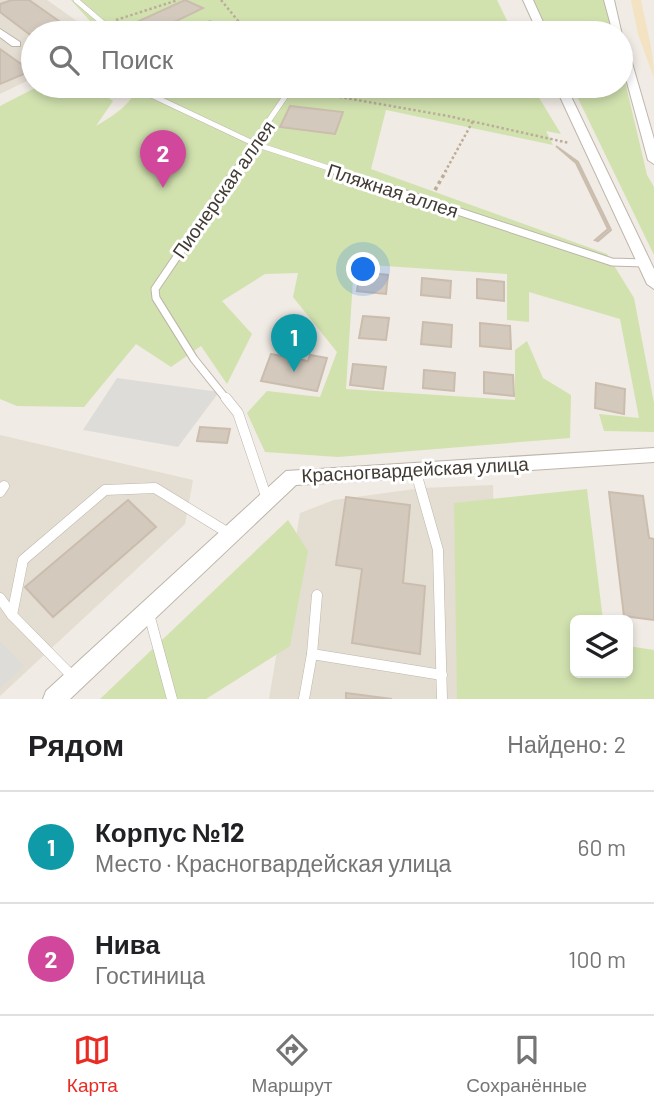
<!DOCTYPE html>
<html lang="ru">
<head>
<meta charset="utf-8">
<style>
  body { margin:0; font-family:Barlow,sans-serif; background:#f6f6f6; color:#202124 }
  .controls { position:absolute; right:21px; bottom:21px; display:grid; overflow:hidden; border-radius:10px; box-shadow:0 4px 10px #0003 }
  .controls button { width:63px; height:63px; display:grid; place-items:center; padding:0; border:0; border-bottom:2px solid #e0e0e0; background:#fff; color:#202124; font:35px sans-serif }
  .you { position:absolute; left:364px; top:270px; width:24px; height:24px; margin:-18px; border:5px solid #fff; border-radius:50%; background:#1a73e8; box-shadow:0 0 0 10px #1a73e833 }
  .badge { display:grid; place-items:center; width:46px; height:46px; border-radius:50%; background:#e92b23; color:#fff; font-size:23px; font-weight:700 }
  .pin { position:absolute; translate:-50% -58px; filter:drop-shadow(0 2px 4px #0008) }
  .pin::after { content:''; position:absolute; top:37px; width:24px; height:21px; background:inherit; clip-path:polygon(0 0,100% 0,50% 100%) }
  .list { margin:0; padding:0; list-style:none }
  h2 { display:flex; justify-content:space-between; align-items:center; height:91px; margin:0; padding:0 28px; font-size:30px }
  h2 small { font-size:23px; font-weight:400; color:#757577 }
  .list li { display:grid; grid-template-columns:46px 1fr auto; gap:21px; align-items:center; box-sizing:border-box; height:112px; padding:0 28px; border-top:2px solid #e0e0e0 }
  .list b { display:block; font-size:26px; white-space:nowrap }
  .list p { margin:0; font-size:23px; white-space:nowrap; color:#757577 }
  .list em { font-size:23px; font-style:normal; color:#757577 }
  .icon { flex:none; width:38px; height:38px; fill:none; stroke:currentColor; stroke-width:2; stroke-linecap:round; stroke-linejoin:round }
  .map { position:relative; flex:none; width:654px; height:699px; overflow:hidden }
  .search { position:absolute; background:#fff; box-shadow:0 4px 10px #0003; left:21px; right:21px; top:21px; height:77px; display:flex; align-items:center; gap:18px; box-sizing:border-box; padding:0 24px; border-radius:38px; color:#757577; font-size:26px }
  .sheet { height:315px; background:#fff }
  nav { display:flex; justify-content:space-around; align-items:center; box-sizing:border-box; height:98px; border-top:2px solid #e0e0e0; background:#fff; font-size:19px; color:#757577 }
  nav a { display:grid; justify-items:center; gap:4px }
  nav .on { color:#e92b23 }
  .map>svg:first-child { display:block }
</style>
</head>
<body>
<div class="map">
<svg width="654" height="699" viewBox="0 0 654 699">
  <rect width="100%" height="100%" fill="#f0ebe4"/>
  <!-- residential -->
  <g fill="#e4ddd2">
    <polygon points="0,0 47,0 94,33 33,33 33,78 0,94"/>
    <polygon points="0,435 193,480 185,524 0,696"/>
    <polygon points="493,485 498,699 269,699 300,513 334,500 422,488"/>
  </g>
  <!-- green -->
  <g fill="#d1e2af">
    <polygon points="71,0 497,0 513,33 101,33"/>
    <polygon points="533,0 605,0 614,33 548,33"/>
    <polygon points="621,64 647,175 654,187 654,255 572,86 621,86"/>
    <path d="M39 86 95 88 113 101 96 126C114 115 130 106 138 86H532L561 134 546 131 553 145 386 110 371 169 607 254 634 298 654 403V432L604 431 599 414 639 418 620 319 529 292V322L507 320V274L354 264 346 389 515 400V350L527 341 543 378 571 395 570 438 338 457 265 452 247 413 267 391 320 397 337 352 293 297 298 273 265 274 222 301 252 334 227 384 201 346 171 367 136 344 84 407 17 406 0 399V106Z"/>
    <polygon points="587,489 603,620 575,620 575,673 628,673 628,646 654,650 654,699 457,699 454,503"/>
    <polygon points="288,520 308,551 290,646 206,699 100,699"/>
  </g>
  <!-- sand -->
  <path fill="#f3e3c2" d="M631 0H641C646 27 654 51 654 78L638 34Z"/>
  <!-- parking -->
  <g fill="#dedcd9">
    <polygon points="117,378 219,392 178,447 83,430"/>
    <polygon points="0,641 24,666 0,688"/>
  </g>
  <!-- building -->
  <g fill="#d4c9bd" stroke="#cbbdae" stroke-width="2">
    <polygon points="12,0 29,0 76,33 33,33 33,37 0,12 0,4"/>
    <polygon points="185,0 203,8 158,30 139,21"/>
    <polygon points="210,21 225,29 211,33 198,26"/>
    <polygon points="0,49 31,71 0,84"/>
    <polygon points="290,106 343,112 335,134 280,127"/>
    <polygon points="556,146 578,162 611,230 598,241 595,240 608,229 576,163"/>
    <polygon points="360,272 388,275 386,294 357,291"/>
    <polygon points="422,278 451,281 450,298 421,295"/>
    <polygon points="477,279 504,282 504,301 477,298"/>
    <polygon points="363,316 389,318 386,340 359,338"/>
    <polygon points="423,322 452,325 451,347 421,344"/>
    <polygon points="480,323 510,326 511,349 480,346"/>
    <polygon points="271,354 308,361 310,355 327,358 317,391 261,381"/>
    <polygon points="353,364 386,367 383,389 350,385"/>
    <polygon points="424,370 455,373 454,391 423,388"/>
    <polygon points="484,372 513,375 514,396 484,393"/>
    <polygon points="596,383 625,389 624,414 595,408"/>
    <polygon points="200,427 230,429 227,443 197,441"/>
    <polygon points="609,492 643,496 649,538 654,539 654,620 624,616"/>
    <polygon points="346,497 410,505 403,583 425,586 420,654 352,643 362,569 336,565"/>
    <polygon points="128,500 156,527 53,617 25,587"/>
    <polygon points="346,693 392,699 346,699"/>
  </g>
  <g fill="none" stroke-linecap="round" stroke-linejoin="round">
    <defs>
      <g id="lane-far2">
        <polyline points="76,0 104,24 108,33"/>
        <polyline points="144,86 149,94 255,144 341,172"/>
        <polyline points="234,172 291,88"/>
      </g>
      <g id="lane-far1">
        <polyline points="336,171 612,262 644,263"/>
        <polyline points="227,400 194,359 156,298 155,289 235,171"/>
      </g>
      <g id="lane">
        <polyline points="226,398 238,413 267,499"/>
        <polyline points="415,469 438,550 442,699"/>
        <polyline points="0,492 4,486"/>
        <polyline points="317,595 312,654 442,675"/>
        <polyline points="0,598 12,615"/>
        <polyline points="149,614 172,699"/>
        <polyline points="73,677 12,615 23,560 105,490 155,488 230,534"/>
        <polyline points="304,699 312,654"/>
      </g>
      <g id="street">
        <polygon points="523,0 533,0 548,33 538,33"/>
        <polygon points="604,0 614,0 622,35 613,33"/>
        <polygon points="0,29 20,42 20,46 12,46 0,37"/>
        <polygon points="621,39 626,42 654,139 654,164 648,160 621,60"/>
        <polygon points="555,86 566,86 654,269 654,289 647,284"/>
        <polygon points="654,448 654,462 296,485 70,699 43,699 46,691 286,471"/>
      </g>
    </defs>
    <!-- lane-far2 casing -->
    <use href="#lane-far2" stroke="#beb5aa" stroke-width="6"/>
    <!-- lane-far1 casing -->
    <use href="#lane-far1" stroke="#beb5aa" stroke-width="9"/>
    <!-- lane casing -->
    <use href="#lane" stroke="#beb5aa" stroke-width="11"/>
    <!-- street casing -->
    <use href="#street" stroke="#beb5aa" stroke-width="2"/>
    <!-- path-far1 -->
    <g stroke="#bcac9a" stroke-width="2.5" stroke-dasharray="2.5 2.5" stroke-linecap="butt">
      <polyline points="221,0 248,33"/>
      <polyline points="116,20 178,0"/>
      <polyline points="300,90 448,116 569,143"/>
      <polyline points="445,172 473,121"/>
    </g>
    <!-- path -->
    <polyline stroke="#bcac9a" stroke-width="3.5" stroke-dasharray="3.5 3.5" stroke-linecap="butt" points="435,190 446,171"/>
    <!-- lane-far2 -->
    <use href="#lane-far2" stroke="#fff" stroke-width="5"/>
    <!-- lane-far1 -->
    <use href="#lane-far1" stroke="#fff" stroke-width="7"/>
    <!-- lane -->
    <use href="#lane" stroke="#fff" stroke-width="10"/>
    <!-- street -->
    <use href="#street" fill="#fff" fill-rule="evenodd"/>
  </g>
  <g text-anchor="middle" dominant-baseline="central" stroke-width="6" stroke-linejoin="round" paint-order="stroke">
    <!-- street labels -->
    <g font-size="19" fill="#423b34" stroke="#fff">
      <text transform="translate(223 189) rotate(-55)">Пионерская аллея</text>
      <text transform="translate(393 190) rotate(18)">Пляжная аллея</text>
      <text transform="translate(415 469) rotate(-3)">Красногвардейская улица</text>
    </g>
  </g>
</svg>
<div class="controls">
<button><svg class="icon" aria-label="layers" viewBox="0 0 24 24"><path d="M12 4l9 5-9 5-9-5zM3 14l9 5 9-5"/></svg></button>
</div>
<div class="you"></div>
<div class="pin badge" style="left:294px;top:372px;background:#0f9aa8">1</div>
<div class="pin badge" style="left:163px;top:188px;background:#d1479c">2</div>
<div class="search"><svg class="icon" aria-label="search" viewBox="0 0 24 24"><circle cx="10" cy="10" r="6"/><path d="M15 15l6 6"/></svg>Поиск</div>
</div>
<section class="sheet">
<h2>Рядом<small>Найдено: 2</small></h2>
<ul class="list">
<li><span class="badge" style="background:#0f9aa8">1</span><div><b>Корпус №12</b><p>Место · Красногвардейская улица</p></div><em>60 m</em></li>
<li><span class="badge" style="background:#d1479c">2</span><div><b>Нива</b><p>Гостиница</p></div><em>100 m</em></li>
</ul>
</section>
<nav>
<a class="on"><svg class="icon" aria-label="map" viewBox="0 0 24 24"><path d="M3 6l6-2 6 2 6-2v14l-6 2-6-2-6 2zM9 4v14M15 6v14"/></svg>Карта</a>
<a><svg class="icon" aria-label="directions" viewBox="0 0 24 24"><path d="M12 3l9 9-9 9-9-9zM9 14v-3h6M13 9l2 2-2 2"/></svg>Маршрут</a>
<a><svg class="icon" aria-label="saved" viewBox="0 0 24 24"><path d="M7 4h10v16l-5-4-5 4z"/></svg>Сохранённые</a>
</nav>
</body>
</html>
